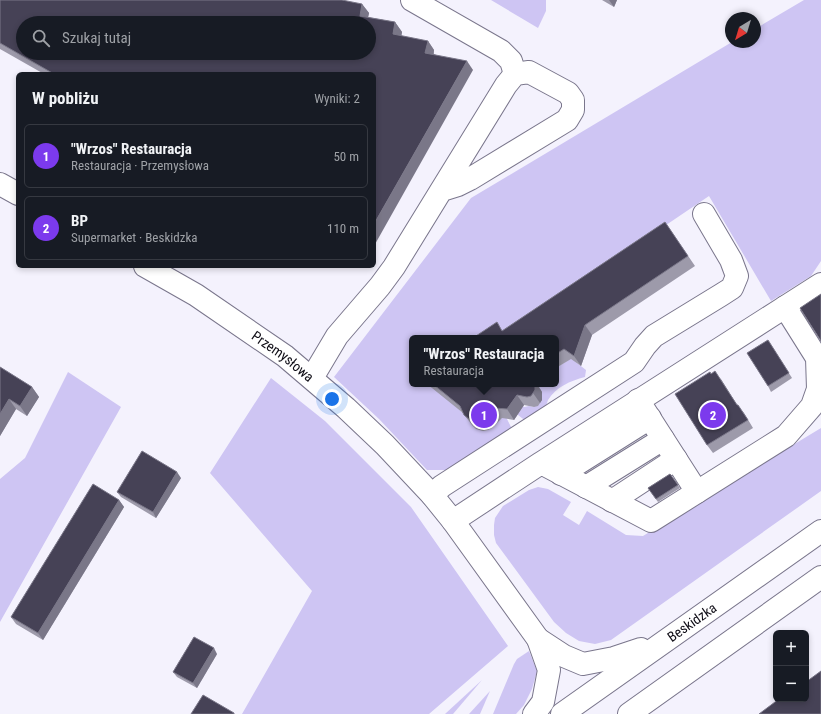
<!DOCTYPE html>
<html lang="pl">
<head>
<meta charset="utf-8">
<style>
  body { margin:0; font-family:"Roboto Condensed",sans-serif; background:#242831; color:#f1f3f6 }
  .controls { position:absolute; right:12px; bottom:12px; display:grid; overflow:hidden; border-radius:6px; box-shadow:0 2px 6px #0003 }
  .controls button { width:36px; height:36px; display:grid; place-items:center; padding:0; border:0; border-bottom:1px solid #363941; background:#171b24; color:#f1f3f6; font:20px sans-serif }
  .compass { position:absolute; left:725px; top:12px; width:36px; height:36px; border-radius:50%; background:#171b24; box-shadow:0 2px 6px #0003; rotate:218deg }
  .you { position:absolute; left:332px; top:399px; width:14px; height:14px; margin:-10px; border:3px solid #fff; border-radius:50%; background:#1a73e8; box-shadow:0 0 0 6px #1a73e833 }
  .badge { display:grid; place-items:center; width:26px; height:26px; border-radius:50%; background:#7c3aed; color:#fff; font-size:13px; font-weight:700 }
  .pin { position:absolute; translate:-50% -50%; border:2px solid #fff; box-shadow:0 1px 4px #0006 }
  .popup { position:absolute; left:409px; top:335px; width:150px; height:52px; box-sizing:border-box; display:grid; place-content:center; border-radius:6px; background:#171b24; filter:drop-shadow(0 1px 3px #0005); font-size:13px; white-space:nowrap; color:#9ea1a6 }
  .popup b { font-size:15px; color:#f1f3f6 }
  .popup::after { content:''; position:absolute; left:50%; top:100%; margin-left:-8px; border:8px solid transparent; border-top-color:#171b24 }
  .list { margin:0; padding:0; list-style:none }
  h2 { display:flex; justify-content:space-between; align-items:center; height:52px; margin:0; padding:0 16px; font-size:17px }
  h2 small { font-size:13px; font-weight:400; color:#9ea1a6 }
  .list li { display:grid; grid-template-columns:26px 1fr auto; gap:12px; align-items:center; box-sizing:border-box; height:64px; margin:0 8px 8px; padding:0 8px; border:1px solid #363941; border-radius:6px }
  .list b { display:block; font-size:15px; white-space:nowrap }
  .list p { margin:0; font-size:13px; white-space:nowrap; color:#9ea1a6 }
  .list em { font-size:13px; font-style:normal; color:#9ea1a6 }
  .icon { flex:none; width:22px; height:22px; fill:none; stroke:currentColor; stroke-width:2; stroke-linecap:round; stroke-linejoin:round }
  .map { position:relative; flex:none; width:821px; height:714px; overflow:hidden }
  .search { position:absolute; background:#171b24; box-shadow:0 2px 6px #0003; left:16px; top:16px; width:360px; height:44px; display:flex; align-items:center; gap:10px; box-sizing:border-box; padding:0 14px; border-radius:22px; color:#9ea1a6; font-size:15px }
  .panel { position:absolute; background:#171b24; box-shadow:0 2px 6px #0003; left:16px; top:72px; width:360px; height:196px; border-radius:6px }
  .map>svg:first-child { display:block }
</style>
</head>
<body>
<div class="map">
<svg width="821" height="714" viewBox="0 0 821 714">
  <rect width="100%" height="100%" fill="#f4f2fd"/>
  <!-- green -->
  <g fill="#cec5f3">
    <polygon points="491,0 546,0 546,11 538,28"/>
    <polygon points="804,0 821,0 821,261 811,276 771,301 709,196 499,338 412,338 412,384 431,384 483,431 488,430 492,428 497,423 499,419 505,415 513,431 454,470 427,470 379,419 334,377 471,198 732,42 755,42 755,29"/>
    <path d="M573 357 577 363 586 370 585 377C570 381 556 387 548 400 547 403 546 406 545 409 542 414 532 418 527 422L518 415V412L522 405 524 407 529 406 534 407 537 384H556V368Z"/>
    <polygon points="68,372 121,407 0,622 0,479 25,458"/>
    <polygon points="271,378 325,421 411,507 508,646 429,714 242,714 312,591 210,473"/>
    <polygon points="821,428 821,491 611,640 595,644 579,641 566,633 554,622 496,543 494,535 494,525 495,518 503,506 529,490 538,487 548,489 571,502 563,515 579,525 587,511 626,535 643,536"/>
    <polygon points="529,651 537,671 532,689 524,705 516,714 493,714 514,664 517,659"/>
    <polygon points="482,680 453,714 445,714"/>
    <polygon points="490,691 480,714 469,714"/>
  </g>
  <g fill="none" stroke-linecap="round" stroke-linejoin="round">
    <defs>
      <g id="minor">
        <polyline points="412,0 501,51 511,61 515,74"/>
        <polyline points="0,184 18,194"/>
        <path id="s1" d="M145 266 196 295 285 356 346 408 385 445 432 495 453 521 541 463 651 521 786 436 812 406 818 389 817 358 785 307 541 463"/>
        <polyline points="785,307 821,284"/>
        <polyline points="312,378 337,336 380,286 394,267 506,85 515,74 529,72 568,93 573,100 573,110 567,120 470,179 458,185 442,190"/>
        <polyline points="638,400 697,492"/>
        <polyline points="561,474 650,418"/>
        <polyline points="586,487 663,439"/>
        <polyline points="432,495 442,486 634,362 645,346 654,336 721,295 732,288 737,276 731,260 704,214"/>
        <polyline points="612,501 676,459"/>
      </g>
      <g id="major">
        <polyline points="453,521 538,639 549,670 543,702 534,714"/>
        <polyline points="538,639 564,656 583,664 614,658 641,649"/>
        <path id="s2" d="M562 714 821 531"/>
        <polyline points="629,714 821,577"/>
      </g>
    </defs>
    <!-- minor casing -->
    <use href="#minor" stroke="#7a768c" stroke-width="24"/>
    <!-- major casing -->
    <use href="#major" stroke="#7a768c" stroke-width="24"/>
    <!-- minor -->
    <use href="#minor" stroke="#fff" stroke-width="22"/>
    <!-- major -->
    <use href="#major" stroke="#fff" stroke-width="22"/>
  </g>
  <!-- wall -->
  <g fill="#9d9aaa">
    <polygon points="0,0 362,4 369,13 368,17 395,22 402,32 401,36 428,41 434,50 434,54 473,70 374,74 44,74 0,49"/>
    <polygon points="602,0 617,0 614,7"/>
    <polygon points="665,222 695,266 592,335 581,366 571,359 556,368 556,338 503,330"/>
    <polygon points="771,345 792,378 771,392 768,386"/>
    <polygon points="0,367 32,387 39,397 27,416 16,409 0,436"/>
    <polygon points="711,374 721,379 737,405 744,413 753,428 713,453 707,445"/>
    <polygon points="427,384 537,384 542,392 542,400 538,406 534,407 524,405 514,420 502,418 492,428 488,430 483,431 476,429 472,425 463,413"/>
    <polygon points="670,474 680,488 658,502 648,488"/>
    <polygon points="181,478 156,518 121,497 117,492"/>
    <polygon points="119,500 124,507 43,640 16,624 11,617"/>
    <polygon points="217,654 197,688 177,677 173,672"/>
  </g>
  <!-- shaded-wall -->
  <g fill="#7a7788">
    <polygon points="609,0 617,0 614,7"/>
    <polygon points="362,4 369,13 367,23 360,16"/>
    <polygon points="395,22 402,32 400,44 393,34"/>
    <polygon points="428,41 434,50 432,62 425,53"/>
    <polygon points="467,61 473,70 374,246 374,224"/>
    <polygon points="585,325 592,335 581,366 574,356"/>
    <polygon points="535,384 537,384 542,392 542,400 540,403 533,393"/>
    <polygon points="32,387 39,397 27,416 20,406"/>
    <polygon points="517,395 524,405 514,420 507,409"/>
    <polygon points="9,399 16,409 0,436 0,414"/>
    <polygon points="177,472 181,478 156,518 153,512"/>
    <polygon points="119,500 124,507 43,640 38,633"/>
    <polygon points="214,648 217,654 197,688 193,683"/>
  </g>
  <!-- building -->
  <g fill="#464256" stroke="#7a7788" fill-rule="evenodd">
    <path d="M0 0H342L362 4 360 16 395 22 393 34 428 41 425 53 467 61 374 224V74H54L0 43ZM23 23H369V53H23Z"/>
    <polygon points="665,222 688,256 585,325 574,356 564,349 556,354 556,338 473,338 497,322 502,331"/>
    <polygon points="821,294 821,341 800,308"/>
    <polygon points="768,340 789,373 768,386 747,353"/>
    <polygon points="0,367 32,387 20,406 9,399 0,414"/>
    <polygon points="715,371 737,405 738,405 748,420 707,445 675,394 710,372 711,374"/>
    <polygon points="433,384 535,384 535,390 531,396 527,397 517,395 507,409 495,408 485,418 481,420 476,421 469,419 464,415 460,406"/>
    <polygon points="142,451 177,472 153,512 117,492"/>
    <polygon points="670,474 678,485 656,499 648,488"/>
    <polygon points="93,484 119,500 38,633 11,617"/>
    <polygon points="194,637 214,648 193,683 173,672"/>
    <polygon points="821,671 821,714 759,714 779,699 781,701 784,699 806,699 806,682"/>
    <polygon points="203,695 234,713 234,714 191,714"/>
  </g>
  <g text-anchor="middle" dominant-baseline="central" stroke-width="4" stroke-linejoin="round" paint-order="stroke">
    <!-- street labels -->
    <g font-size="14" fill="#0e0c15" stroke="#fff">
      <text stroke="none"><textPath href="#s1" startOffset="165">Przemysłowa</textPath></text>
      <text stroke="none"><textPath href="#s2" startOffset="159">Beskidzka</textPath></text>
    </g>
  </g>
</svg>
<div class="controls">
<button>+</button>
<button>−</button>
</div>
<svg class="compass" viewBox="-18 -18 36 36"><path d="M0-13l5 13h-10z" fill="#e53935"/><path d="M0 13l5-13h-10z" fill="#9ea1a6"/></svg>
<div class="you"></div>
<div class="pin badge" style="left:484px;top:415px">1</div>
<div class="popup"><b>&quot;Wrzos&quot; Restauracja</b>Restauracja</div>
<div class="pin badge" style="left:713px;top:415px">2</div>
<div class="search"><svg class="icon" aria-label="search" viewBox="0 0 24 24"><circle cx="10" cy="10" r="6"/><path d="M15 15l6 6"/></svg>Szukaj tutaj</div>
<section class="panel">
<h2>W pobliżu<small>Wyniki: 2</small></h2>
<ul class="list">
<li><span class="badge">1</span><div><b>&quot;Wrzos&quot; Restauracja</b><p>Restauracja · Przemysłowa</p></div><em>50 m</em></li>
<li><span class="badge">2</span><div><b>BP</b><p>Supermarket · Beskidzka</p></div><em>110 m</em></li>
</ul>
</section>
</div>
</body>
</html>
